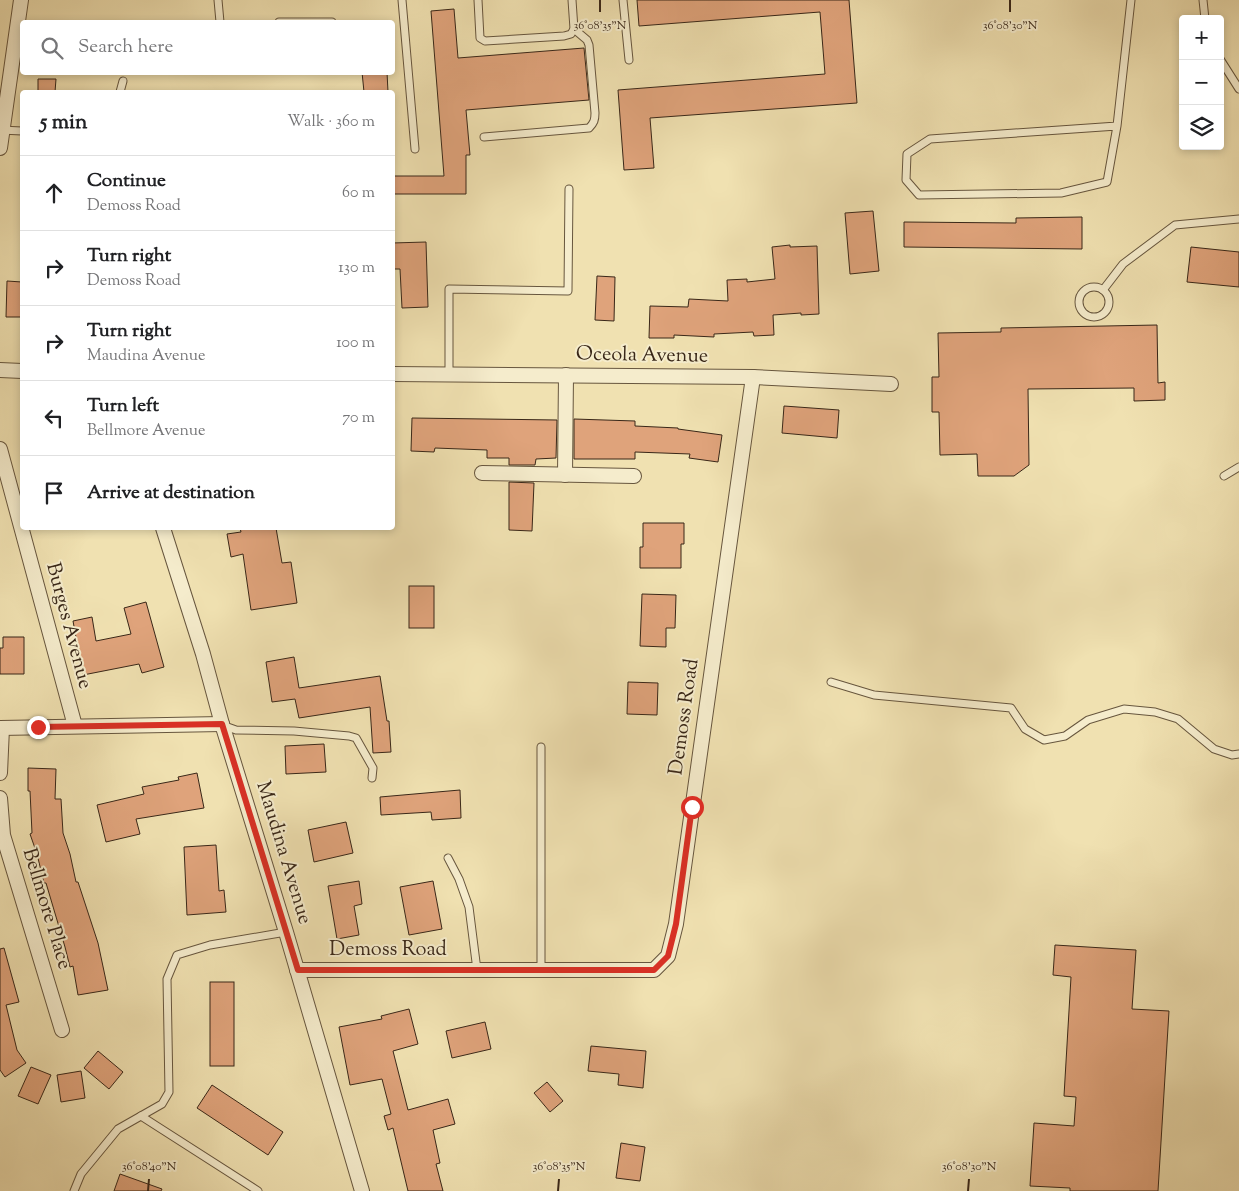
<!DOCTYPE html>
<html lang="en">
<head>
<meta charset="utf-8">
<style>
  body { margin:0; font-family:"Sorts Mill Goudy",serif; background:#f2f2f2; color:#202124 }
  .controls { position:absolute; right:15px; top:15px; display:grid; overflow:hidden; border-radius:5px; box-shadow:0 2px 8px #0003 }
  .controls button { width:45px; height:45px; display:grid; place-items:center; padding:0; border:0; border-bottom:1px solid #e0e0e0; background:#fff; color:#202124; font:25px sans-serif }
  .stop { position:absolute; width:15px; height:15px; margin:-11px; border:4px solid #d93025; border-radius:50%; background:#fff }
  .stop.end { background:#d93025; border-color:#fff; box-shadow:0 1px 5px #0008 }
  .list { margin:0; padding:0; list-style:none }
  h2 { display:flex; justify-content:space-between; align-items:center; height:65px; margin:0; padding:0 20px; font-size:21px }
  h2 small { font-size:16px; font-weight:400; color:#757577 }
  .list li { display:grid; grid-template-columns:32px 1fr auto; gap:15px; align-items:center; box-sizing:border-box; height:75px; padding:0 20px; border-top:1px solid #e0e0e0 }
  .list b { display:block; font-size:19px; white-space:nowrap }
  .list p { margin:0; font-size:16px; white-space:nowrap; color:#757577 }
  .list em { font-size:16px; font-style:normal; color:#757577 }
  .icon { flex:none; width:28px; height:28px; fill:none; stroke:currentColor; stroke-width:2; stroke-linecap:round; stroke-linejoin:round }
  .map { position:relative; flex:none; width:1239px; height:1191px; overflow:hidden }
  .search { position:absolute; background:#fff; box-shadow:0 2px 8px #0003; left:20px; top:20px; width:375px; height:55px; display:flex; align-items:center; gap:12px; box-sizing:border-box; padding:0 18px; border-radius:5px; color:#757577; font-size:19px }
  .panel { position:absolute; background:#fff; box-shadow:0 2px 8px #0003; left:20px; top:90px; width:375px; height:440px; border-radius:5px }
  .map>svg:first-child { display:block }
</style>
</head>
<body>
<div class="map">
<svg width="1239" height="1191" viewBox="0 0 1239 1191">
  <rect width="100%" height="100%" fill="#f0e1b1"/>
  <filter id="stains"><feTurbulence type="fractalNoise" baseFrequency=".004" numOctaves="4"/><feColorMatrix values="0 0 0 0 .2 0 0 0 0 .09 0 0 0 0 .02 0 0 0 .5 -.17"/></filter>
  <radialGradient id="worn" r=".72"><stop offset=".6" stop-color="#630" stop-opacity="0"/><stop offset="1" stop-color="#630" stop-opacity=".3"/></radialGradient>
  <!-- building -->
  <g fill="#dfa37b" stroke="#392718">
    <polygon points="637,0 849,0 857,103 650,118 654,168 624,170 618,90 825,74 820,12 639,26"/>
    <polygon points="454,9 458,58 584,48 589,100 466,110 470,155 466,155 466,194 392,194 392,176 444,176 431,11"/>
    <polygon points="362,72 387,72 388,92 364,92"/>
    <polygon points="38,79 56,79 55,92 38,92"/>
    <polygon points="873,211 879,271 850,274 845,213"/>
    <polygon points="1082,217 1082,249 904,247 904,222 1016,223 1016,218"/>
    <polygon points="426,242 428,307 402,308 400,269 392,269 392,243"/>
    <polygon points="790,245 790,247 817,246 819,314 801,315 801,313 773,315 774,335 754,336 753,332 714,334 714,337 674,335 674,338 649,338 650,306 688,307 689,299 728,301 727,280 747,279 747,282 775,279 772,247"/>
    <polygon points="1191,247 1239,252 1239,287 1187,282"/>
    <polygon points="597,276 615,277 614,321 595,320"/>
    <polygon points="7,281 22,282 22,317 6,317"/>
    <polygon points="1157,325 1158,383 1165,382 1165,400 1134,401 1134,388 1028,389 1029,465 1014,476 978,476 977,454 940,455 939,412 932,412 932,377 939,377 938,333 1001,332 1001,328"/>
    <polygon points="784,406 839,410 837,438 782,433"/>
    <polygon points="412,418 557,420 556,458 536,459 535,465 509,465 509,458 487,458 487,450 435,448 434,452 411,451"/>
    <polygon points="574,419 635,421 635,426 678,428 678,429 722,435 718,462 689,458 690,454 635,452 635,459 574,459"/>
    <polygon points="509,482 534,483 532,531 509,530"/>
    <polygon points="643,523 684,523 684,544 681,544 681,568 640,568 640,547 643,547"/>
    <polygon points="240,528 276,528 282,563 291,562 297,603 251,610 243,554 231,557 227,534 241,532"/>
    <rect x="409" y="586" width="25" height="42"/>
    <polygon points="642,594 676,595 675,628 666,628 666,647 640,646"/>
    <polygon points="146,602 164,667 142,673 139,664 83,675 73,621 92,617 96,641 131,634 124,608"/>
    <polygon points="3,637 24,637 24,674 0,674 0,648 3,648"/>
    <polygon points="294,657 299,688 380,676 387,721 389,721 391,752 373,753 370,707 299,718 295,699 272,702 266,662"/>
    <polygon points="628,682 658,683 657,715 627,714"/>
    <polygon points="324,744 326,772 286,774 285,746"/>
    <polygon points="28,768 56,769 55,799 61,799 63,833 70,854 76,882 78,882 98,943 108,990 78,995 73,966 70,967 65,947 46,883 44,883 37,854 30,834 32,833 30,791 28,791"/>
    <polygon points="197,773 204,808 136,819 140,834 106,842 97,805 144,794 142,787 179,780 178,777"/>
    <polygon points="460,790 461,818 432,820 431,812 381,815 380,797"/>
    <polygon points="346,822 353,853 314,862 308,830"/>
    <polygon points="216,845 219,891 224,890 226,912 187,915 184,847"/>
    <polygon points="359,881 362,904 354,906 359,935 337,939 328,886"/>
    <polygon points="433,881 442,929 409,935 400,887"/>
    <polygon points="1055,945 1136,950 1132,1009 1169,1011 1158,1191 1070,1191 1070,1188 1030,1186 1034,1123 1074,1126 1076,1097 1064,1096 1071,977 1053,975"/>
    <polygon points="4,948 19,1002 6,1005 17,1050 26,1063 5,1077 0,1070 0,949"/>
    <rect x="210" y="982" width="24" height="84"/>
    <polygon points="409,1009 418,1044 393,1051 408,1110 448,1099 455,1124 433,1130 440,1163 436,1164 443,1191 408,1191 393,1128 388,1130 384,1116 391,1114 382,1079 350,1085 339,1027 382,1019 381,1016"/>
    <polygon points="485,1022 491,1049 452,1058 446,1031"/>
    <polygon points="591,1046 646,1051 643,1088 618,1085 619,1074 588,1071"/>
    <polygon points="98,1051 123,1072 109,1089 84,1068"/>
    <polygon points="31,1067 51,1075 38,1104 18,1096"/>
    <polygon points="81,1071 85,1098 61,1102 57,1075"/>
    <polygon points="547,1082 563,1101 550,1112 534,1093"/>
    <polygon points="212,1085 283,1132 268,1155 197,1108"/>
    <polygon points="621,1143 645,1147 640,1181 616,1178"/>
    <polygon points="120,1174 162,1189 161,1191 114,1191"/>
  </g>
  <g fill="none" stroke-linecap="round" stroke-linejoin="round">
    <defs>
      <g id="lane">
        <polyline points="218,0 220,22"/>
        <polyline points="402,0 415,149"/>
        <polyline points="478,0 480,38 485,41 564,36 571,34 574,29 572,0"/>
        <polyline points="623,0 629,60"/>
        <polyline points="1203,0 1205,19"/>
        <polyline points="279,22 332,22"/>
        <polyline points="1220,59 1239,89"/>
        <polyline points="120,92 123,81"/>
        <polyline points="1117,126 930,139 907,154 906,180 919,195 1061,193 1107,182 1117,126 1131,0"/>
        <polyline points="0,130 22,131"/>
        <path d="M484 137 589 128C594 123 595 120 595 113L589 45 587 40 574 29"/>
        <circle cx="1094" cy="302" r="15"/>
        <polyline points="1103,290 1123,264 1175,225 1239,219"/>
        <polyline points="449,374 449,289 568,291 569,189"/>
        <polyline points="1224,476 1239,467"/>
        <polyline points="831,682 874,695 1011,708 1025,729 1044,740 1065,736 1088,720 1124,709 1155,712 1178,719 1214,749 1232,755 1239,754"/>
        <polyline points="222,725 236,730 294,731 349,736 356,738 373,768 372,778"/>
        <polyline points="448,858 459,879 469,907 477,970"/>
        <polyline points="541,970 541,747"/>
        <polyline points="141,1116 258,1191"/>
        <polyline points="74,1191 81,1174 118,1129 162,1104 169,1092 167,979 177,955 210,945 286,932"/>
      </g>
      <g id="street">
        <polyline points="0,148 21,0"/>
        <polyline points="0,370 22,371"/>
        <polyline points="392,374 753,377 891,384"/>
        <polyline points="0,449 75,726"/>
        <polyline points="482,473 634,476"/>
        <polyline points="565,475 566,375"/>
        <polyline points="163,528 203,654 222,724 286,932 362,1191"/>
        <polyline points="0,728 222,724"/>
        <polyline points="0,773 2,728"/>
        <polyline points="0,798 3,835 62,1030"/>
        <polyline points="297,970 654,970 668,956 676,924 753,377"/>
      </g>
    </defs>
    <!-- lane casing -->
    <use href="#lane" stroke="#67563e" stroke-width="9"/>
    <!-- street casing -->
    <use href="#street" stroke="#67563e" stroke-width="16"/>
    <!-- lane -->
    <use href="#lane" stroke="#f5eccc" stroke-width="7"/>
    <!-- street -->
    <use href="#street" stroke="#f5eccc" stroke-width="14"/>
  </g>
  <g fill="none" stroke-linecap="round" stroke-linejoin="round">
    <!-- route -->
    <polyline stroke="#d93025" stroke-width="6" points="38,727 222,724 298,970 654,970 668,956 676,924 692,807"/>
  </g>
  <!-- ticks -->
  <path fill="none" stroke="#392718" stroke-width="2" d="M600 12V0M1010 12V0M148 1191 149 1179M558 1191 559 1179M968 1191 969 1179"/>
  <g text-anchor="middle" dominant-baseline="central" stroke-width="4" stroke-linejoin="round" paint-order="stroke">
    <!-- street labels -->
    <g font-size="20" fill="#392718" stroke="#f5eccc">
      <text transform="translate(642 356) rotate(1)">Oceola Avenue</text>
      <text transform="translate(68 626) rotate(75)">Burges Avenue</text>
      <text transform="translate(685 717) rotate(-82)">Demoss Road</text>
      <text transform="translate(283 853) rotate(73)">Maudina Avenue</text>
      <text transform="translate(46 909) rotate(73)">Bellmore Place</text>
      <text x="388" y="950">Demoss Road</text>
    </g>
  </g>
  <g font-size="12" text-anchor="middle" fill="#392718" stroke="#f5eccc" stroke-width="4" stroke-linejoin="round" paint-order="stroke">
    <text x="600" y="29">36°08'35"N</text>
    <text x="1010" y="29">36°08'30"N</text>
    <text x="149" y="1170">36°08'40"N</text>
    <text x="559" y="1170">36°08'35"N</text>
    <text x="969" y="1170">36°08'30"N</text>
  </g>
  <rect width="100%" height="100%" filter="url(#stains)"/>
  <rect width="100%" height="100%" fill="url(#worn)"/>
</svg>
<div class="controls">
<button>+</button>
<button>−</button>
<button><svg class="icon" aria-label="layers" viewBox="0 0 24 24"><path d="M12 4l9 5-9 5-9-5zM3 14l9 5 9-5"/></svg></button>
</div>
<div class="stop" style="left:692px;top:807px"></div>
<div class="stop end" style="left:38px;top:727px"></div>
<div class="search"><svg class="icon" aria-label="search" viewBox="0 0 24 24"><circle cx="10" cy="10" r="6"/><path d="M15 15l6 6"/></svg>Search here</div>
<section class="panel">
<h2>5 min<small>Walk · 360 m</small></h2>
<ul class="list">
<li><svg class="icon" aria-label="ahead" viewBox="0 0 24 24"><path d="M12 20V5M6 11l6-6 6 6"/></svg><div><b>Continue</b><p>Demoss Road</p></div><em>60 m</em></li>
<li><svg class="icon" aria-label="right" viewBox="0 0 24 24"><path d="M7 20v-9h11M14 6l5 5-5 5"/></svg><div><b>Turn right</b><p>Demoss Road</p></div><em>130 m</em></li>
<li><svg class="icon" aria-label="right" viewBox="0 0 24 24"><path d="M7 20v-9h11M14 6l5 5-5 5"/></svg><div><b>Turn right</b><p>Maudina Avenue</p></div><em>100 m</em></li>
<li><svg class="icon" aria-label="left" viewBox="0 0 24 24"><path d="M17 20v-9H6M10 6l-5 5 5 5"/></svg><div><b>Turn left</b><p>Bellmore Avenue</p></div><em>70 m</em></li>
<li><svg class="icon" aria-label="arrive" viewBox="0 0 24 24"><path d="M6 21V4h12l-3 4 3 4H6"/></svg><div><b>Arrive at destination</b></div></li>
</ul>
</section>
</div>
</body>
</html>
